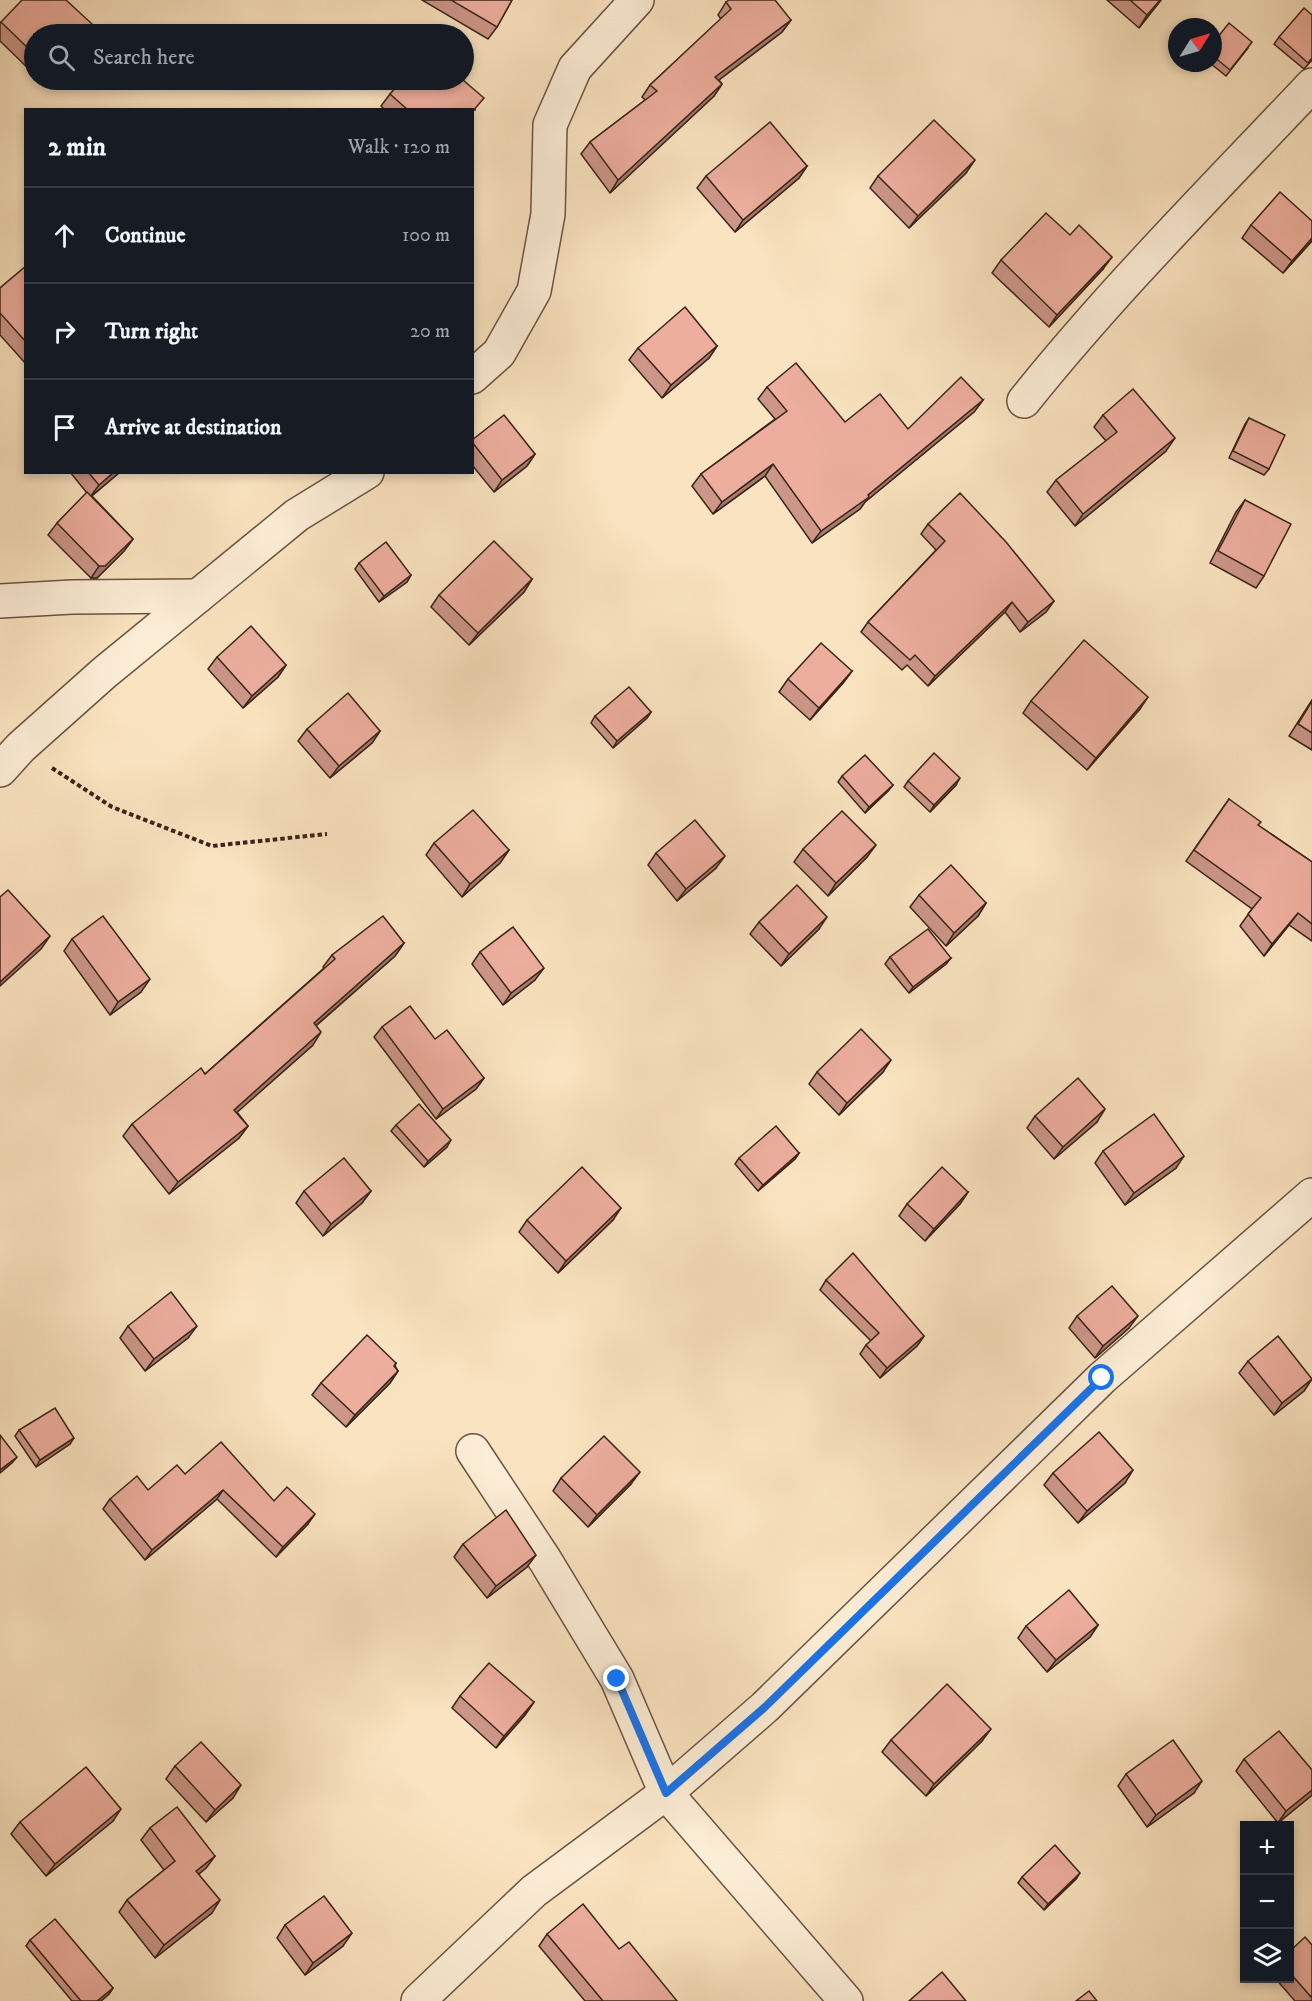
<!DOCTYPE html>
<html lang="en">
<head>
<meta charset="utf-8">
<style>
  body { margin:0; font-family:"IM FELL DW Pica",serif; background:#242831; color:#f1f3f6 }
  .controls { position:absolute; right:18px; bottom:18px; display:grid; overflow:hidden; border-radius:0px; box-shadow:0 3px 9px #0003 }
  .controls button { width:54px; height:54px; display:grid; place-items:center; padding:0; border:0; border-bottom:2px solid #363941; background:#171b24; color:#f1f3f6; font:30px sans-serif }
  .compass { position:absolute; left:1168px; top:18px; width:54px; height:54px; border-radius:50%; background:#171b24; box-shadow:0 3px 9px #0003; rotate:53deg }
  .stop { position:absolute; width:18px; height:18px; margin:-14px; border:4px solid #1a73e8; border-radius:50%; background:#fff }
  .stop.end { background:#1a73e8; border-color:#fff; box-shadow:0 2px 6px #0008 }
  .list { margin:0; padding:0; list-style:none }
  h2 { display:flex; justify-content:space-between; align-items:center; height:78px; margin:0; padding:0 24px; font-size:26px }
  h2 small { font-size:20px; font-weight:400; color:#9ea1a6 }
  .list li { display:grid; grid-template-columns:39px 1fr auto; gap:18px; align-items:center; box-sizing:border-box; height:96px; padding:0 24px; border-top:2px solid #363941 }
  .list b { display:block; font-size:22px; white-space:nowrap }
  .list em { font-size:20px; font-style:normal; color:#9ea1a6 }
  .icon { flex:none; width:33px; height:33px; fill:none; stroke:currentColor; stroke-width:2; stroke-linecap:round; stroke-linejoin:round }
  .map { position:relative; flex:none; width:1312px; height:2001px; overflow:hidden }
  .search { position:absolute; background:#171b24; box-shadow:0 3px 9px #0003; left:24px; top:24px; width:450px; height:66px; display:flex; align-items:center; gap:15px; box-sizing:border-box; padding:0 21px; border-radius:33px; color:#9ea1a6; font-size:22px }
  .panel { position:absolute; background:#171b24; box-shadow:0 3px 9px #0003; left:24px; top:108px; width:450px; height:366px; border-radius:0px }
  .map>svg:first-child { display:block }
</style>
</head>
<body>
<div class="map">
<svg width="1312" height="2001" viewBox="0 0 1312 2001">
  <rect width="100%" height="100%" fill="#fae3c0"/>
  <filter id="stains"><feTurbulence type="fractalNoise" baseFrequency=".00333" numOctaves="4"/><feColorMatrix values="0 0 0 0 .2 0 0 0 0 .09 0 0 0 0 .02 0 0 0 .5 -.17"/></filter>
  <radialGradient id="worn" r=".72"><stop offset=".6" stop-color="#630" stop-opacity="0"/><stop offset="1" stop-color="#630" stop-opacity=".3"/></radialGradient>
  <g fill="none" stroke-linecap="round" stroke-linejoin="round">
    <defs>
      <g id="minor">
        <polyline points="472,377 499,353 534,291 548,214 550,125 575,68 637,0"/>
        <path d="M1024 401C1113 290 1214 189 1312 85"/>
        <polyline points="0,601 72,597 198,596"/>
        <polyline points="0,770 21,747 104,673 297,515 367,472"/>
        <polyline points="473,1451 545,1560 617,1679 666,1793 846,2001"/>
        <polyline points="418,2001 534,1891 666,1793 765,1707 1102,1378 1312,1195"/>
      </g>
    </defs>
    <!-- minor casing -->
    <use href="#minor" stroke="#6a5442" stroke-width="36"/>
    <!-- path -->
    <polyline stroke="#3a2418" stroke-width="4" stroke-dasharray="4.5 3" stroke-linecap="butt" points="52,768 112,807 212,846 327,834"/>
    <!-- minor -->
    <use href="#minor" stroke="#fcedd6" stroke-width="33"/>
  </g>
  <!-- wall -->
  <g fill="#cc9688" stroke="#3a2418" stroke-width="1.5">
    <polygon points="422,0 512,0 497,27 488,39"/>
    <polygon points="1107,0 1161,0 1139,28"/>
    <polygon points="726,2 791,20 782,32 719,80 722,84 714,96 610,193 581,154 590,142 645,100 642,97 650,85 721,19 718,15"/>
    <polygon points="1312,15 1312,60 1304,69 1274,44 1279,37"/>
    <polygon points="1,22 34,34 34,74 0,41 0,24"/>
    <polygon points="1213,43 1248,48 1226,76 1210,63 1213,63"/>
    <polygon points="390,94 476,110 385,110 381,106"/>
    <polygon points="807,166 799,178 735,232 697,188 706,176"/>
    <polygon points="966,173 909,228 870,188 878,176"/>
    <polygon points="1312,221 1312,241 1283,273 1242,238 1251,225"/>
    <polygon points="1001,260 1103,269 1049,327 992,273"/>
    <polygon points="26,266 26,364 0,335 0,288"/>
    <polygon points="717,346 709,358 662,398 629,360 638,348"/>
    <polygon points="767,387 845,422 908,429 983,400 974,412 865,502 860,509 812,543 765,476 713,514 692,486 701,474 775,419 758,399"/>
    <polygon points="1103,415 1166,451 1075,526 1047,492 1056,480 1106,441 1094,427"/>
    <polygon points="1249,418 1269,469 1264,475 1229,458 1245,424"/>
    <polygon points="472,442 535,454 527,466 494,492 472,465"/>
    <polygon points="70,472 120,472 92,496 133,539 124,551 97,578 91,578 48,535 57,523 87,493"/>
    <polygon points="1245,500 1264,576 1256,588 1210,563 1236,512"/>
    <polygon points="928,524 1054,601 1046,612 1020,632 1005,612 928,686 907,665 902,670 861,632 868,622 936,550 921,534"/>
    <polygon points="359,563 411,575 407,582 379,602 355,569"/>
    <polygon points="532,579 524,592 469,645 431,607 439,595"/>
    <polygon points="217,657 286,665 278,677 243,708 208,669"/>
    <polygon points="852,671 843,683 810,720 779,692 788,679"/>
    <polygon points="1312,700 1312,750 1289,736"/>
    <polygon points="1031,701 1140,709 1087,770 1023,713"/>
    <polygon points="651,712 647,718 613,748 591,723 595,716"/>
    <polygon points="307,729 380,731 372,743 330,778 298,741"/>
    <polygon points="842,776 893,785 888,791 865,813 838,782"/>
    <polygon points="908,781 956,785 930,812 904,787"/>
    <polygon points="1229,799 1258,825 1312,862 1312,941 1289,925 1264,956 1240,926 1252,909 1186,861"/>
    <polygon points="434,843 509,850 500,863 462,897 426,855"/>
    <polygon points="803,849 867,857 828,896 794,862"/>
    <polygon points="656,853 716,868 677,901 648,865"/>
    <polygon points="919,895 986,903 978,916 946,946 910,907"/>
    <polygon points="759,922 819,929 781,966 750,934"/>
    <polygon points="72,939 141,992 110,1015 64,951"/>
    <polygon points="404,943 395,956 316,1026 313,1045 237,1112 248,1126 239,1138 169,1194 123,1136 132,1124 205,1074 324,968 323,967 332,955"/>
    <polygon points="480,952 535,980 503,1005 472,964"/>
    <polygon points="890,957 951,958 946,964 909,993 885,964"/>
    <polygon points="382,1027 435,1039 484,1078 476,1089 436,1119 374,1037"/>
    <polygon points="817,1072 883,1072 839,1115 809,1084"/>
    <polygon points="1035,1116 1097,1122 1054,1159 1027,1128"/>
    <polygon points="396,1125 447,1147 424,1167 391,1131"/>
    <polygon points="1103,1151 1176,1168 1125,1205 1095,1163"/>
    <polygon points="799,1153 795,1159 758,1191 735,1164 739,1158"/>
    <polygon points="304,1191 371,1191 362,1203 323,1236 296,1203"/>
    <polygon points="968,1192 960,1204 925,1241 899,1216 907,1204"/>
    <polygon points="527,1220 613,1220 558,1273 519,1232"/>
    <polygon points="826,1280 924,1336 917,1346 880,1378 860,1354 866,1345 871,1341 820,1290"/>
    <polygon points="1077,1316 1129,1328 1095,1358 1069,1328"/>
    <polygon points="128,1326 188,1338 145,1371 120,1338"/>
    <polygon points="1248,1361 1312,1379 1304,1391 1274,1415 1239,1373"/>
    <polygon points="396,1363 395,1366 398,1371 390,1383 346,1427 312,1395 321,1383"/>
    <polygon points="19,1430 70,1444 36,1467 15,1436"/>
    <polygon points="1053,1473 1125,1483 1078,1523 1044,1485"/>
    <polygon points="185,1474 274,1501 308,1524 276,1557 217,1499 145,1560 103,1509 110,1499 148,1490"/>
    <polygon points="561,1478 631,1484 588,1527 553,1491"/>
    <polygon points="463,1544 527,1567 487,1598 454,1557"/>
    <polygon points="1098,1625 1090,1637 1047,1672 1018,1638 1026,1626"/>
    <polygon points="460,1696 534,1702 525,1715 496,1748 452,1708"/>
    <polygon points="891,1740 982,1741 926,1796 882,1752"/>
    <polygon points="1244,1759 1312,1770 1312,1795 1278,1823 1236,1771"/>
    <polygon points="175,1766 233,1798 206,1822 166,1779"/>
    <polygon points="1126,1774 1194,1793 1147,1827 1118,1786"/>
    <polygon points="113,1821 46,1876 11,1834 20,1822"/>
    <polygon points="150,1828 215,1856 206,1868 199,1874 212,1913 155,1958 119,1912 127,1900 164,1870 141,1840"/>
    <polygon points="1022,1877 1076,1879 1044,1910 1018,1883"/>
    <polygon points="285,1925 343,1946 305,1975 277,1938"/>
    <polygon points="547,1934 619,1949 677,2001 585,2001 539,1946"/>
    <polygon points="30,1940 113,1988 109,1994 101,2001 72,2001 26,1946"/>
    <polygon points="1312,1945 1312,2001 1295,2001 1275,1978 1290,1978 1290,1951"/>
  </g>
  <!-- shaded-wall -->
  <g fill="#a67a6f" stroke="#3a2418" stroke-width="1.5">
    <polygon points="1160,0 1161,0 1139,28 1147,15"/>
    <polygon points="791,20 782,32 707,89 715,77"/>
    <polygon points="722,84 714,96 610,193 618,180"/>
    <polygon points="975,160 966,173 909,228 918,216"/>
    <polygon points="807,166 799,178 735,232 743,220"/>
    <polygon points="1312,238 1312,241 1283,273 1292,261"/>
    <polygon points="1112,257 1103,269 1049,327 1057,315"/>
    <polygon points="717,346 709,358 662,398 671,385"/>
    <polygon points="983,400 974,412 865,502 860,509 812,543 821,531 868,495"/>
    <polygon points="1175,438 1166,451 1075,526 1083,514"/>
    <polygon points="535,454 527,466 494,492 502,480"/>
    <polygon points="773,464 765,476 713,514 722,502"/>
    <polygon points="114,472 120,472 90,497 99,485"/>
    <polygon points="133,539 124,551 97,578 91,578 99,566"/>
    <polygon points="411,575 407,582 379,602 384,596"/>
    <polygon points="532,579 524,592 469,645 478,633"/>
    <polygon points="1054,601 1046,612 1020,632 1028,622"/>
    <polygon points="1012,602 1005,612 928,686 935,676"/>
    <polygon points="286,665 278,677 243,708 252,696"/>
    <polygon points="852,671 843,683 810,720 819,708"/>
    <polygon points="1148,697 1140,709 1087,770 1096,758"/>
    <polygon points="651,712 647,718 613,748 617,741"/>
    <polygon points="380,731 372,743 330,778 339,766"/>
    <polygon points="960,778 956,785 930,812 934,805"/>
    <polygon points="893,785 888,791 865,813 869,807"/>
    <polygon points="876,845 867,857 828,896 836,883"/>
    <polygon points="509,850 500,863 462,897 470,884"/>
    <polygon points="725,856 716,868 677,901 686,889"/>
    <polygon points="986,903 978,916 946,946 954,933"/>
    <polygon points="1298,913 1289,925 1264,956 1272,944"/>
    <polygon points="827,917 819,929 781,966 789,954"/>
    <polygon points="50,936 41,949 0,986 0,982"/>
    <polygon points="404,943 395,956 305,1035 314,1023"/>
    <polygon points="951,958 946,964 909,993 913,987"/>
    <polygon points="544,968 535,980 503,1005 511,993"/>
    <polygon points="150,979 141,992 110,1015 118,1002"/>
    <polygon points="321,1032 313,1045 226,1122 234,1110"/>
    <polygon points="891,1060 883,1072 839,1115 847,1103"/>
    <polygon points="484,1078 476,1089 436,1119 443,1109"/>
    <polygon points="1105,1109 1097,1122 1054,1159 1063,1147"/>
    <polygon points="248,1126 239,1138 169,1194 178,1182"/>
    <polygon points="451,1140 447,1147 424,1167 428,1161"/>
    <polygon points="799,1153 795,1159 758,1191 763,1185"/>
    <polygon points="1184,1156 1176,1168 1125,1205 1134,1193"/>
    <polygon points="371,1191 362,1203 323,1236 331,1224"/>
    <polygon points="968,1192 960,1204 925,1241 934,1229"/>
    <polygon points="621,1208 613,1220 558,1273 566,1261"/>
    <polygon points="1138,1316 1129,1328 1095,1358 1103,1346"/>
    <polygon points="197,1326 188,1338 145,1371 154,1359"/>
    <polygon points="924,1336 917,1346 880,1378 887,1368"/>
    <polygon points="398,1371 390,1383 346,1427 355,1415"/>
    <polygon points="1312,1379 1304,1391 1274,1415 1282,1403"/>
    <polygon points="74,1438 70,1444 36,1467 40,1460"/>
    <polygon points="17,1457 12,1463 0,1473 0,1470"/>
    <polygon points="1133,1470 1125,1483 1078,1523 1087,1511"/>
    <polygon points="640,1472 631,1484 588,1527 597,1515"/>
    <polygon points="223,1490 217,1499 145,1560 152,1550"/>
    <polygon points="315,1514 308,1524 276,1557 283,1547"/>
    <polygon points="536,1555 527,1567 487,1598 496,1586"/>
    <polygon points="1098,1625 1090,1637 1047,1672 1056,1660"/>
    <polygon points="534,1702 525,1715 496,1748 504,1736"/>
    <polygon points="991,1729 982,1741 926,1796 934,1784"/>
    <polygon points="1202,1781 1194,1793 1147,1827 1156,1815"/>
    <polygon points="241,1785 233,1798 206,1822 215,1810"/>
    <polygon points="1312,1790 1312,1795 1278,1823 1286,1811"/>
    <polygon points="121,1809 113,1821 46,1876 55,1864"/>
    <polygon points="215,1856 206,1868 188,1883 196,1871"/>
    <polygon points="1080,1873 1076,1879 1044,1910 1048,1904"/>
    <polygon points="220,1900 212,1913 155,1958 164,1945"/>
    <polygon points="352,1933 343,1946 305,1975 313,1963"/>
    <polygon points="113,1988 109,1994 101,2001 97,2001"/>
  </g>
  <!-- building -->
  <g fill="#edae9e" stroke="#3a2418" stroke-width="1.5">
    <polygon points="22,0 66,0 92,24 83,34 34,34 34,54 1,22"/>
    <polygon points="451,0 512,0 497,27"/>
    <polygon points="729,0 775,0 791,20 715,77 722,84 618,180 590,142 657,91 650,85 731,9 726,2"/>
    <polygon points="1130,0 1160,0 1147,15"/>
    <polygon points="1304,8 1312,15 1312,58 1308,63 1279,37"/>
    <polygon points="1229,23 1252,42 1230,70 1213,56 1213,43"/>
    <polygon points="402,80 463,80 484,98 472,112 472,110 408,110 390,94"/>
    <polygon points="934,120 975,160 918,216 878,176"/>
    <polygon points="770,122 807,166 743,220 706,176"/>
    <polygon points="1280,192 1312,221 1312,238 1292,261 1251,225"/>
    <polygon points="1046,213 1070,235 1079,225 1112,257 1057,315 1001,260"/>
    <polygon points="26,266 26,342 0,313 0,288"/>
    <polygon points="685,307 717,346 671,385 638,348"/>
    <polygon points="796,363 845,422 880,394 908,429 961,377 983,400 868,495 869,497 821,531 773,464 722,502 701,474 787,411 767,387"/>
    <polygon points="1133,389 1175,438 1083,514 1056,480 1117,432 1103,415"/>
    <polygon points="504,415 535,454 502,480 472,442 472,440"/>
    <polygon points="1249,418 1285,435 1269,469 1233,451"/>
    <polygon points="88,472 114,472 99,485"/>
    <polygon points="87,492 133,539 105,566 99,566 57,523"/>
    <polygon points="960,493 1006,542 1054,601 1028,622 1012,602 935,676 915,655 910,660 868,622 945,541 928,524"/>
    <polygon points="1245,500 1291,524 1264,576 1218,551"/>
    <polygon points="494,541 532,579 478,633 439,595"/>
    <polygon points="386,542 411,575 384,596 359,563"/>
    <polygon points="251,626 286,665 252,696 217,657"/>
    <polygon points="1084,640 1148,697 1096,758 1031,701"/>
    <polygon points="821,643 852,671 819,708 788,679"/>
    <polygon points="629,687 651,712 617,741 595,716"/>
    <polygon points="348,693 380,731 339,766 307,729"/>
    <polygon points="1312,701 1312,733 1298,724"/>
    <polygon points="934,753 960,778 934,805 908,781"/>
    <polygon points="865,755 893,785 869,807 842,776"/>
    <polygon points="1229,799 1261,822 1258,825 1312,862 1312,924 1298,913 1272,944 1248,914 1261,898 1194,850"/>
    <polygon points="473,810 509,850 470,884 434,843"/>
    <polygon points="842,811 876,845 836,883 803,849"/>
    <polygon points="695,820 725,856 686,889 656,853"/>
    <polygon points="951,865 986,903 954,933 919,895"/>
    <polygon points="797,885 827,917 789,954 759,922"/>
    <polygon points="8,890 50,936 0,982 0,897"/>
    <polygon points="103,916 150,979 118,1002 72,939"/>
    <polygon points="383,916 404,943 314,1023 321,1032 234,1110 248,1126 178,1182 132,1124 201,1068 205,1074 335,959 332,955"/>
    <polygon points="513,927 544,968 511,993 480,952"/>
    <polygon points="928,929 951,958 913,987 890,957"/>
    <polygon points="410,1006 435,1039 447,1030 484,1078 443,1109 382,1027"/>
    <polygon points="861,1029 891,1060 847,1103 817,1072"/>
    <polygon points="1078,1078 1105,1109 1063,1147 1035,1116"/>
    <polygon points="419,1104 451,1140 428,1161 396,1125"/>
    <polygon points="1154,1114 1184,1156 1134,1193 1103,1151"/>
    <polygon points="776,1126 799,1153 763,1185 739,1158"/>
    <polygon points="344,1158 371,1191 331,1224 304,1191"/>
    <polygon points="582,1167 621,1208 566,1261 527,1220"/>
    <polygon points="942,1167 968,1192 934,1229 907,1204"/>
    <polygon points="853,1253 924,1336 887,1368 866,1345 879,1333 826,1280"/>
    <polygon points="1112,1286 1138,1316 1103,1346 1077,1316"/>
    <polygon points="171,1292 197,1326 154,1359 128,1326"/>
    <polygon points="367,1335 396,1363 394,1366 398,1371 355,1415 321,1383"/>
    <polygon points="1278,1336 1312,1379 1282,1403 1248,1361"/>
    <polygon points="55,1408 74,1438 40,1460 19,1430"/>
    <polygon points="1099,1432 1133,1470 1087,1511 1053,1473"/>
    <polygon points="0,1435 17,1457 0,1470"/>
    <polygon points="604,1436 640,1472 597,1515 561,1478"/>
    <polygon points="221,1442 274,1501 287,1487 315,1514 283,1547 223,1490 152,1550 110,1499 137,1476 148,1490 177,1465 185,1474"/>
    <polygon points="506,1510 536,1555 496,1586 463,1544"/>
    <polygon points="1069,1590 1098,1625 1056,1660 1026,1626"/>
    <polygon points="489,1663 534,1702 504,1736 460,1696"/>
    <polygon points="947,1684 991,1729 934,1784 891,1740"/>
    <polygon points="1279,1731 1312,1770 1312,1790 1286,1811 1244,1759"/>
    <polygon points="1173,1740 1202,1781 1156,1815 1126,1774"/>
    <polygon points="201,1742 241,1785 215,1810 175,1766"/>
    <polygon points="86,1767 121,1809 55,1864 20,1822"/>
    <polygon points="177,1807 215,1856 196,1871 220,1900 164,1945 127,1900 175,1861 150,1828"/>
    <polygon points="1055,1845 1080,1873 1048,1904 1022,1877"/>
    <polygon points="324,1896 352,1933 313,1963 285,1925"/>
    <polygon points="583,1904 619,1949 629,1942 677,2001 603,2001 547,1934"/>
    <polygon points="55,1919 113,1988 97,2001 81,2001 30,1940"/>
    <polygon points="1305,1937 1312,1945 1312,1998 1290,1973 1290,1951"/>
    <polygon points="942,1972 966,2001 909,2001"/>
    <polygon points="1089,1991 1097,2001 1076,2001"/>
  </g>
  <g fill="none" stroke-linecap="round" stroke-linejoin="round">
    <!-- route -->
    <polyline stroke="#1a73e8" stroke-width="8" points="617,1679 666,1793 765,1707 1102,1378"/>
  </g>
  <rect width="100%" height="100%" filter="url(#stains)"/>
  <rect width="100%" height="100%" fill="url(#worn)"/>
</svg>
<div class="controls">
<button>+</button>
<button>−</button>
<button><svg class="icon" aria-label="layers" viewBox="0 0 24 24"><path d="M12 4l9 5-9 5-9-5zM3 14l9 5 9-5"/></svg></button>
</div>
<svg class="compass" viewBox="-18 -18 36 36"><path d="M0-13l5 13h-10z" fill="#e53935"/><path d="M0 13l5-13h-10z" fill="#9ea1a6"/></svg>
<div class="stop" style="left:1102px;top:1378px"></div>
<div class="stop end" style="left:617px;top:1679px"></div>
<div class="search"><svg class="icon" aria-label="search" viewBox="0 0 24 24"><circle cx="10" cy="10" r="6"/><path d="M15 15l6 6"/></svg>Search here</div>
<section class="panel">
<h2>2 min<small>Walk · 120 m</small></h2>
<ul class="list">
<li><svg class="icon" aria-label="ahead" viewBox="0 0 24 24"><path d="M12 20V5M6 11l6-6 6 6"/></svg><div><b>Continue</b></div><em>100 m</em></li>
<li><svg class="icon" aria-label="right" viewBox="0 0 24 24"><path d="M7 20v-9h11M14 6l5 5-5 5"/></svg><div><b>Turn right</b></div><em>20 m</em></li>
<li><svg class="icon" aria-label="arrive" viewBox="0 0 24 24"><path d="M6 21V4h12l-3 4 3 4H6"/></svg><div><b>Arrive at destination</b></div></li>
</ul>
</section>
</div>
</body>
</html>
